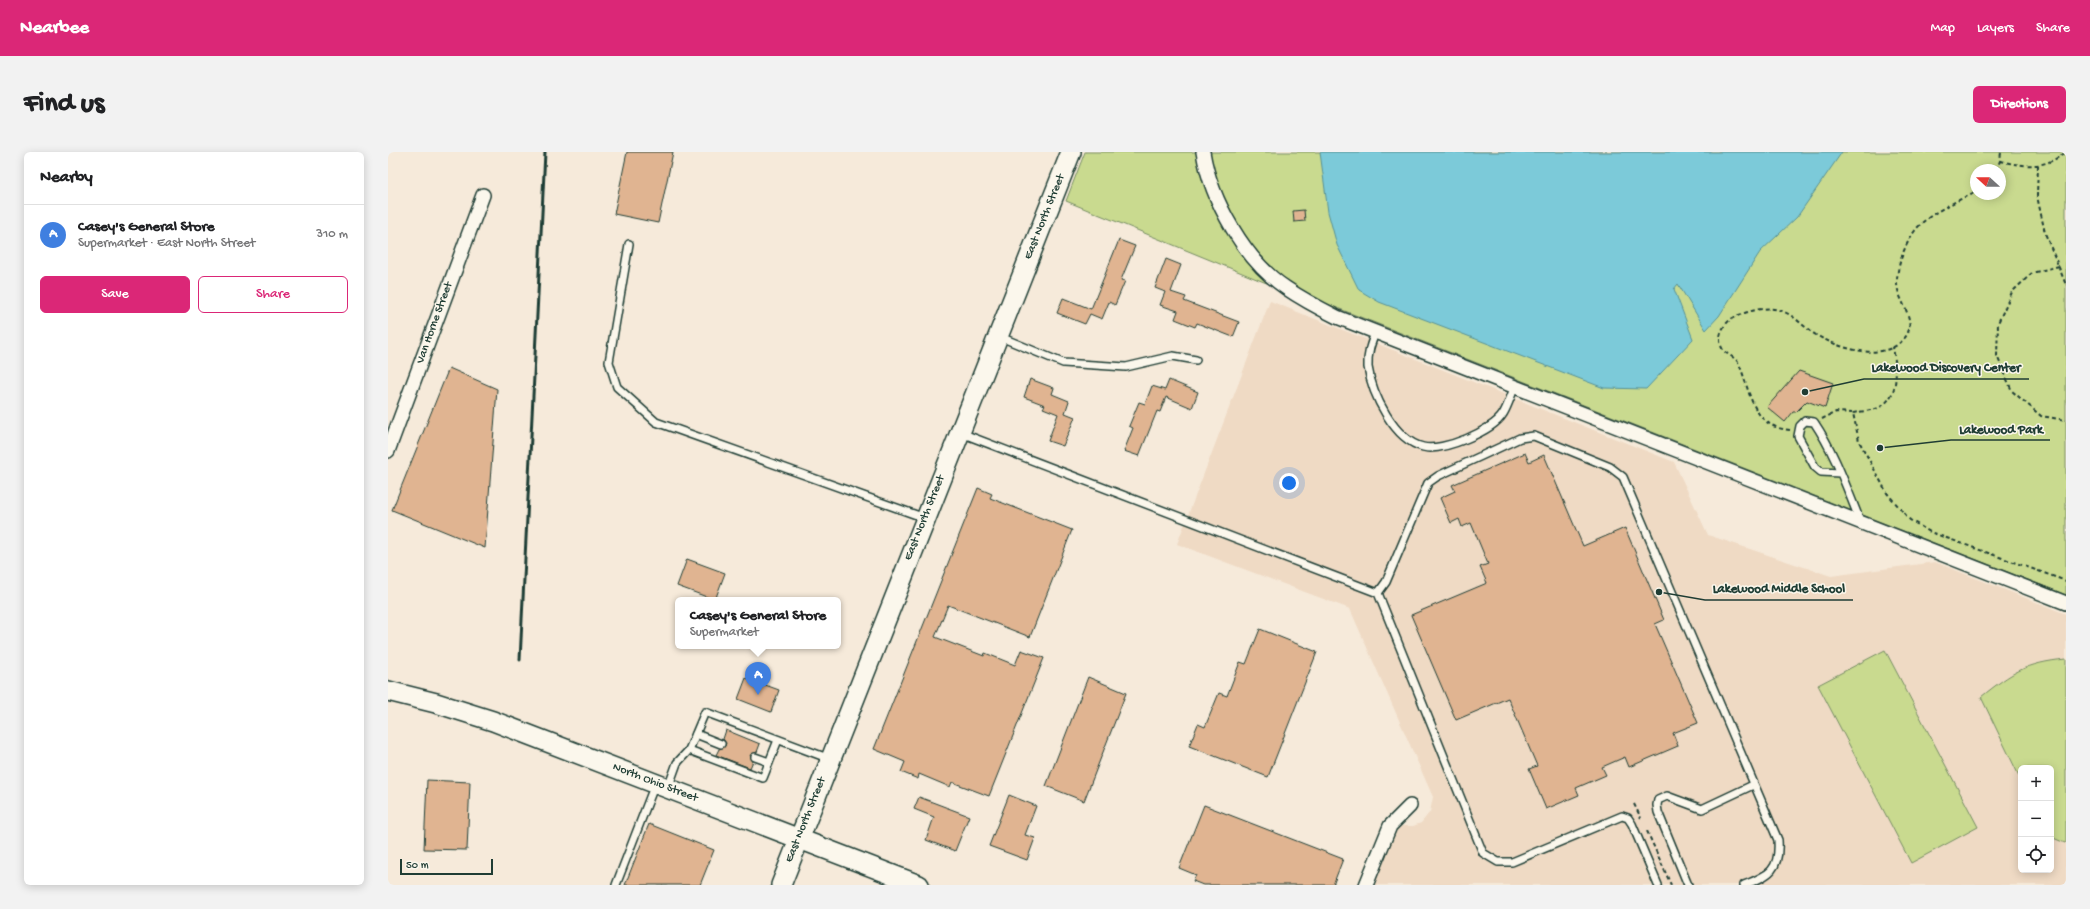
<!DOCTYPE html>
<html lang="en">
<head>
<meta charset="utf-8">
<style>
  body { margin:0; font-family:"Gochi Hand",sans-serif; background:#f2f2f2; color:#202124 }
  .controls { position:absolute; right:12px; bottom:12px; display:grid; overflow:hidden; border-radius:6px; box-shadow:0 2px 10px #0003 }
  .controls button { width:36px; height:36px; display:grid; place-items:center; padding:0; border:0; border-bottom:1px solid #e0e0e0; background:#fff; color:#202124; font:20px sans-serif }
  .compass { position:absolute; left:1582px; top:12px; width:36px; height:36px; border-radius:50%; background:#fff; box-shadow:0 2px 10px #0003; rotate:291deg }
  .scale { position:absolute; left:12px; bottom:10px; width:93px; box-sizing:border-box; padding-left:4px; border:2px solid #1f3d34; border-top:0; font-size:11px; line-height:14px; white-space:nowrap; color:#1f3d34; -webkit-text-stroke:3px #fbf7ec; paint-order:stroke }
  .you { position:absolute; left:901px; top:331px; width:14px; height:14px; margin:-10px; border:3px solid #fff; border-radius:50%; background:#1a73e8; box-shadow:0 0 0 6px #1a73e833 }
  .badge { display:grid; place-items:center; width:26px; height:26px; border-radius:50%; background:#db2777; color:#fff; font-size:13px; font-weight:700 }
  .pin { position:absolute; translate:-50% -33px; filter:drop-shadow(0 1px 2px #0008) }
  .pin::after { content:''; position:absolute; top:21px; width:14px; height:12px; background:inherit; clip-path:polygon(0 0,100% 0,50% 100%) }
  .popup { position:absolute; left:287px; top:445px; width:166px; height:52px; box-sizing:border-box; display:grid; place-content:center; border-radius:6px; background:#fff; filter:drop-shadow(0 1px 3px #0005); font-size:13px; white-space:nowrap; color:#757577 }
  .popup b { font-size:15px; color:#202124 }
  .popup::after { content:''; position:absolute; left:50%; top:100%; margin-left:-8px; border:8px solid transparent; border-top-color:#fff }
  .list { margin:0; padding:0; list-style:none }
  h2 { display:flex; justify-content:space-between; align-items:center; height:52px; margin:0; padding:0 16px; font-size:17px }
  h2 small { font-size:13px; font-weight:400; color:#757577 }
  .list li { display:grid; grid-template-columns:26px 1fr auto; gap:12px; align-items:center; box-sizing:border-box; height:60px; padding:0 16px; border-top:1px solid #e0e0e0 }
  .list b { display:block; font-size:15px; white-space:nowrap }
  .list p { margin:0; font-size:13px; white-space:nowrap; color:#757577 }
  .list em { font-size:13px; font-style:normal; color:#757577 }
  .actions { display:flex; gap:8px; padding:12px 16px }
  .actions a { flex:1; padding:9px 0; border:1px solid #db2777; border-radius:6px; text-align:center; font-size:14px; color:#db2777 }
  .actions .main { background:#db2777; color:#fff }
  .icon { flex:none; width:22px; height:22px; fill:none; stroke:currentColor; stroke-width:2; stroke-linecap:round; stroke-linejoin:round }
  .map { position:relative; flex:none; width:1678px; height:733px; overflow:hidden; border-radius:6px }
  header { display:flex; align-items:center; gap:24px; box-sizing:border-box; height:56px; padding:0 20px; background:#db2777; color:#fff }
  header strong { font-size:19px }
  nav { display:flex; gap:22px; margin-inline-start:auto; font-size:14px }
  .intro { display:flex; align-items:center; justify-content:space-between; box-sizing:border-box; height:96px; padding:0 24px }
  h1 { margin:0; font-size:28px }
  .button { padding:10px 18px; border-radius:6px; background:#db2777; color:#fff; font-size:14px; font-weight:700 }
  main { display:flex; gap:24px; padding:0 24px }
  aside { flex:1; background:#fff; border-radius:6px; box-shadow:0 2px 10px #0003 }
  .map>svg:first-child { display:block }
</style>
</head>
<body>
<header>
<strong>Nearbee</strong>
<nav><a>Map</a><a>Layers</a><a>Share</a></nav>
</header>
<div class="intro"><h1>Find us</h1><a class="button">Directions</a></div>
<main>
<aside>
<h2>Nearby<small></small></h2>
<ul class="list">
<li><span class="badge" style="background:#3f7fe0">A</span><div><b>Casey's General Store</b><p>Supermarket · East North Street</p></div><em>310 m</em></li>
</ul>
<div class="actions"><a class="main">Save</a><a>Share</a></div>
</aside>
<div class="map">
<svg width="1678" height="733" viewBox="0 0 1678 733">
  <rect width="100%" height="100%" fill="#f6eada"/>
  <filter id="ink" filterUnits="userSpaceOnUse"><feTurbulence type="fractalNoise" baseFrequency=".025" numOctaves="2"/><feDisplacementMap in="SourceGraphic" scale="8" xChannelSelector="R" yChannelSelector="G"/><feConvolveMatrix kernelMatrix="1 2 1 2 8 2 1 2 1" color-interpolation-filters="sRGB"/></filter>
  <g filter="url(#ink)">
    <!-- built -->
    <path fill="#efdac4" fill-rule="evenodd" d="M882 149 1286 310 1320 383 1443 424 1547 410 1678 462V733H984L1006 680 1014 674H1025L1033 671 1042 660 1045 645 962 457 789 392ZM1633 616H1663V718H1633Z"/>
    <!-- green -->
    <g fill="#c9da8f" stroke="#748c62" fill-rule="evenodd">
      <path d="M697 0H1678V443L934 150 876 130 678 49ZM1588 18H1612V42H1588Z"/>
      <polygon points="1497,498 1590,675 1523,711 1430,533"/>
      <path d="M1678 507V690L1677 691 1663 685V616H1633V628L1593 545C1624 520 1638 511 1678 507Z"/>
    </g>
    <!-- water -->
    <polygon fill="#7ccad9" stroke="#579297" points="932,0 1454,0 1409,65 1372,100 1331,164 1318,178 1290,132 1286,137 1305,187 1258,237 1216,236 991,150 971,138 949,93 940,60"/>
    <!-- building -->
    <g fill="#e0b491" stroke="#1f3d34">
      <polygon points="239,0 285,0 270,71 226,62"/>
      <polygon points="916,58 917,69 906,70 905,59"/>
      <polygon points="731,88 747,94 733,128 737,129 727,153 721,150 714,167 702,162 697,172 669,161 675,146 703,157"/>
      <polygon points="778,107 793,113 783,140 798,145 796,149 851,170 845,185 809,171 807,175 787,167 790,159 772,153 777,140 767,136"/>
      <polygon points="61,216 109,237 97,396 4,358"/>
      <polygon points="1411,219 1445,231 1437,256 1419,249 1408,260 1405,260 1397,270 1379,255"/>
      <polygon points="642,227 666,236 664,242 681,249 677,261 687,265 675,294 660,289 670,262 655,256 657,253 636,245"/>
      <polygon points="781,228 810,240 804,256 778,245 772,260 769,259 751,304 736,299 745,276 741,274 751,250 757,252 764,234 777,238"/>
      <polygon points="1137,301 1141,310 1156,303 1195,394 1237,376 1276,468 1267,472 1310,571 1285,581 1290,594 1241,615 1237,605 1214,615 1218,623 1188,636 1191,643 1158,657 1141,617 1149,614 1120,546 1068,568 1023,463 1099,431 1092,415 1100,412 1083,371 1074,375 1071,367 1063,371 1052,346 1067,339 1064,333"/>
      <polygon points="590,336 604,342 602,346 684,378 642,485 560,453 547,485 596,504 597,501 627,513 633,498 656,506 601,644 564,630 562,635 531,622 530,627 513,620 517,610 486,597"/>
      <polygon points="299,407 337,421 327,448 289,434"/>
      <polygon points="872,477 929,500 880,625 801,594 810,572 817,575 831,541 839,544 852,510 858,512"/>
      <polygon points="700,525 738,541 696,649 658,634"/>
      <polygon points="358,526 391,538 383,560 350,547"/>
      <polygon points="338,578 372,592 369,600 362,603 365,609 362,616 328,603 331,597 337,594 338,591 335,587"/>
      <polygon points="39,628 82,630 79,698 36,697"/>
      <polygon points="621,643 648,654 637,683 647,686 639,708 601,694"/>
      <polygon points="531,645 581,664 567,699 538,688 546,665 526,657"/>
      <polygon points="816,653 955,707 945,733 815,733 805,729 808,723 791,716"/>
      <polygon points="261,672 326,698 312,733 237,733"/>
    </g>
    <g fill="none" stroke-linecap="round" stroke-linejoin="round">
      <defs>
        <g id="lane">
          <polyline points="241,92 221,210 229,235 268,270 537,366"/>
          <path d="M988 179C983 191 979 202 980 215 984 242 1006 288 1035 295 1054 300 1105 279 1115 262 1120 254 1123 243 1127 234"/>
          <polyline points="610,184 675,211 738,215 785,204 808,208"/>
          <polyline points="573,281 990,441 1095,701 1110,710 1124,710 1234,664 1240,666 1244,672 1270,733"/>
          <path d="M1452 321 1433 320 1427 315 1410 284 1412 274 1417 269 1426 270C1447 301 1459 337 1473 371"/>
          <path d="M990 441 998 430 1040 331 1050 324 1132 286 1146 284 1222 315 1235 325 1390 688C1392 718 1382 723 1356 733"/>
          <polyline points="308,582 333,592"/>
          <polyline points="301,598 375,626 390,588"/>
          <polyline points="367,605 381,610"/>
          <polyline points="280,636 289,611 301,598 317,560 442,607"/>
          <polyline points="228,733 267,632"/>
          <polyline points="1300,733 1270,660 1269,653 1270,648 1279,644 1314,657 1365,633"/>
        </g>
        <g id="street">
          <path d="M815 0C823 48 857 109 898 136 914 147 931 156 949 165L1678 451"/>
          <polyline points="0,299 95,43"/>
          <polyline points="978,733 1002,674 1022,654"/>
        </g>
        <g id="secondary">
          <polyline points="0,539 48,551 105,569 531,733"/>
          <polyline points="393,733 683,0"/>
        </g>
      </defs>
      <!-- lane casing -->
      <use href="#lane" stroke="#1f3d34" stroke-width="10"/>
      <!-- street casing -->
      <use href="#street" stroke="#1f3d34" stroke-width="16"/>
      <!-- secondary casing -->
      <use href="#secondary" stroke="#1f3d34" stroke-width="22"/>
      <!-- path -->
      <g stroke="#1f3d34" stroke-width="2" stroke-dasharray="4 3" stroke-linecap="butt">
        <path d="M1612 9C1637 15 1657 17 1678 0"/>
        <polyline points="1650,13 1649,44 1657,81 1678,133"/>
        <polyline points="1608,18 1612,9 1613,0"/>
        <polyline points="1671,114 1644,121 1624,140 1610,171 1609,204 1624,239 1653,264 1678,268"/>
        <path d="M1465 261C1473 259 1485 259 1492 255 1513 243 1508 214 1505 195"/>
        <polyline points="1434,267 1448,260 1465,261 1471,289 1499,341 1522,368 1542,380 1678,429"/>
        <path d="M1402 278C1363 275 1363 240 1351 212 1348 205 1339 203 1335 198 1327 185 1336 169 1349 164 1360 159 1379 154 1391 158 1406 162 1415 175 1428 183 1451 196 1492 210 1514 189 1533 170 1510 151 1509 132 1508 115 1518 89 1529 76 1544 59 1569 50 1588 39"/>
        <polyline points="1246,652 1253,666"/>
        <polyline points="1259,679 1283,733"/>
      </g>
      <!-- lane -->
      <use href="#lane" stroke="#fbf7ec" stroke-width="7"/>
      <!-- street -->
      <use href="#street" stroke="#fbf7ec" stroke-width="13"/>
      <!-- secondary -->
      <use href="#secondary" stroke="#fbf7ec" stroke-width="19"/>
      <!-- rail -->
      <polyline stroke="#1f3d34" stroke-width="3" points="132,508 157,0"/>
    </g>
  </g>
  <g text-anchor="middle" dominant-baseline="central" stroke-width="3" stroke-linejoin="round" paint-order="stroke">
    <!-- street labels -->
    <g font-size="12" fill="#1f3d34" stroke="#fbf7ec">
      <text transform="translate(657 65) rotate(-68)">East North Street</text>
      <text transform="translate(47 171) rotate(-70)">Van Horne Street</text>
      <text transform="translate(537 366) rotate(-68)">East North Street</text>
      <text transform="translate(267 631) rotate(21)">North Ohio Street</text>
      <text transform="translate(418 668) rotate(-68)">East North Street</text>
    </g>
  </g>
  <!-- callouts -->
  <path fill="none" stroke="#1f3d34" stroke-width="1.5" d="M1417 240L1476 227H1641M1492 296L1563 288H1662M1271 440L1317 448H1465"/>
  <g fill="#1f3d34" stroke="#fbf7ec" stroke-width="1.5">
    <circle cx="1417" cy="240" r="4"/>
    <circle cx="1492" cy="296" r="4"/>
    <circle cx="1271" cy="440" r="4"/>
  </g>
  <g font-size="13" text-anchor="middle" font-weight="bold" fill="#1f3d34" stroke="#fbf7ec" stroke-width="3" stroke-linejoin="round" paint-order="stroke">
    <text x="1558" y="219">Lakewood Discovery Center</text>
    <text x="1613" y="281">Lakewood Park</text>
    <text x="1391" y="440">Lakewood Middle School</text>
  </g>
</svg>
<div class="controls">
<button>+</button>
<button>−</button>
<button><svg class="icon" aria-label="locate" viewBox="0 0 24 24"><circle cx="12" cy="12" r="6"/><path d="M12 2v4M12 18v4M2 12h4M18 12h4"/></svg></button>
</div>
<svg class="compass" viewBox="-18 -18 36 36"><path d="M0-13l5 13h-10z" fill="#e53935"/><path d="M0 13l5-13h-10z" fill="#757577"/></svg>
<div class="scale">50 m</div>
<div class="you"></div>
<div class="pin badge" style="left:370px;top:543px;background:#3f7fe0">A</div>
<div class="popup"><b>Casey's General Store</b>Supermarket</div>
</div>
</main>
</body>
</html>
